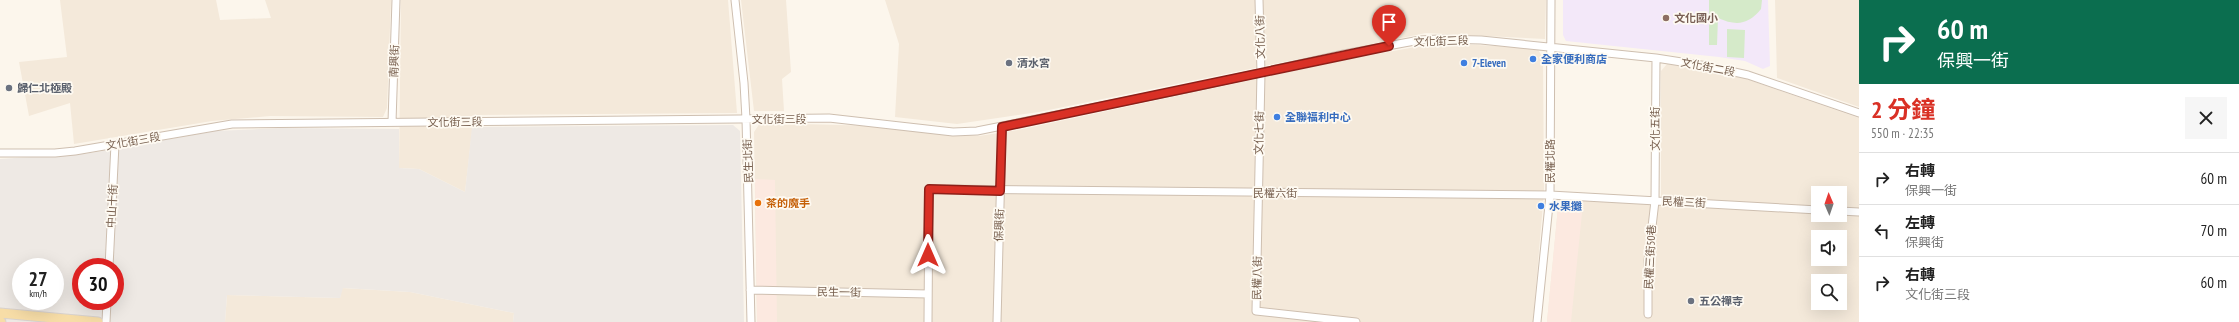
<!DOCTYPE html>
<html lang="zh-TW">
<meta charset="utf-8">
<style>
:root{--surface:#fff;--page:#f6f6f6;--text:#222;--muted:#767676;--line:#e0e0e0;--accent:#d93025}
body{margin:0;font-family:"PT Sans Narrow","Noto Sans TC",sans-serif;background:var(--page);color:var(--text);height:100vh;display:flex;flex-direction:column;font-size:15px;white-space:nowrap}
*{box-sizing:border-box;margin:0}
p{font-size:13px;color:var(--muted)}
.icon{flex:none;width:22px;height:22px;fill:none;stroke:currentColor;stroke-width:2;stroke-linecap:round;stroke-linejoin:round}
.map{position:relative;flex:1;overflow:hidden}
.drawer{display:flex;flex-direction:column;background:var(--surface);width:380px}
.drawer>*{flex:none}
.guide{background:#0b6e4f;color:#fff;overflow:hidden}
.needle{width:26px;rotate:358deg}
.tools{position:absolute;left:1811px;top:186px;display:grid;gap:8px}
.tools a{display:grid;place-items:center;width:36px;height:36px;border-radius:0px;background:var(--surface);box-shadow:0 4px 16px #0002;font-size:20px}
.speed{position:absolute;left:12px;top:258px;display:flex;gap:8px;font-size:20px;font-weight:700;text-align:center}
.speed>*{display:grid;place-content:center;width:52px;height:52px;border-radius:50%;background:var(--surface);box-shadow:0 4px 16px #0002;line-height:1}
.speed small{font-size:10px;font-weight:400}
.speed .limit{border:6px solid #d22;background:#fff;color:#111}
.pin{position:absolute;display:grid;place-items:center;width:34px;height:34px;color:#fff;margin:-41px -17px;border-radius:50% 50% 50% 0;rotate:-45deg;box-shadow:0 0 4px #0007}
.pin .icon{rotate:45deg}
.me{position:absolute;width:44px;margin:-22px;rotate:0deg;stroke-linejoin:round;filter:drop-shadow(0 0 3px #0008)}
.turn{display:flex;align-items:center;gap:14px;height:84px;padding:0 12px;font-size:18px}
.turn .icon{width:52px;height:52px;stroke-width:2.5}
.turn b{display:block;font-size:28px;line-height:34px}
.round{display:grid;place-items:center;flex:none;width:42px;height:42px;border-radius:0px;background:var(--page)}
.summary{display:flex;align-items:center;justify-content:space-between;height:68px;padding:0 12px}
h1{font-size:24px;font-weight:700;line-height:30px;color:var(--accent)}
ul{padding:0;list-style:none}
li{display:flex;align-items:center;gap:12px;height:52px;padding:0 12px;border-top:1px solid var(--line)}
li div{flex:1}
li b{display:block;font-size:15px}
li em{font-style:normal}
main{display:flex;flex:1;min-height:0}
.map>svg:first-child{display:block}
.residential{fill:#f4e9da;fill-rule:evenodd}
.commercial{fill:#fce9e0}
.industrial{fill:#eee9e4;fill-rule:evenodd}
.education{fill:#f3e8f9}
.green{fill:#d5eac9}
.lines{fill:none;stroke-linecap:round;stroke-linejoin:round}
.minor-casing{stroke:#cebfb0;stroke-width:9}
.major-casing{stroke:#d9d2cd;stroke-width:11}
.minor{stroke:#fff;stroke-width:7}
.major{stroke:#f7dda7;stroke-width:9}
.route-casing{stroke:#8d1f18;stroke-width:10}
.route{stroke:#d93025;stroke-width:7}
.education-dot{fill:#8d6e63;stroke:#fefaf2;stroke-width:1.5}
.shop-dot{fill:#3f7fe0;stroke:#fefaf2;stroke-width:1.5}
.worship-dot{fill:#6b7280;stroke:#fefaf2;stroke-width:1.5}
.food-dot{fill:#e8710a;stroke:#fefaf2;stroke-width:1.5}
.labels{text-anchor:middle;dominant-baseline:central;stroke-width:3.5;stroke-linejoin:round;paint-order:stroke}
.education-label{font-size:11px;font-weight:bold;fill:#785e54;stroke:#fefaf2;text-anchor:start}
.street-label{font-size:11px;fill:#775f4e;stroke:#fefaf2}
.shop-label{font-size:11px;font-weight:bold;fill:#366cbe;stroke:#fefaf2;text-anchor:start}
.worship-label{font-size:11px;font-weight:bold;fill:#5b616d;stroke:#fefaf2;text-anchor:start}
.food-label{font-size:11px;font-weight:bold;fill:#c56008;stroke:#fefaf2;text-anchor:start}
</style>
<main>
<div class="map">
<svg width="1859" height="322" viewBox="0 0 1859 322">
<rect width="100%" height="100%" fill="#fcf6ec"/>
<path class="residential" d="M60,0H216L220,20L271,18L265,0H391L387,108L383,117L270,116L212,121L74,144L70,103L29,116L19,62L67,57Z
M401,0H728L737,113L474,115L465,192L419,169L399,168Z
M741,0H786L791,72L782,79L784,111H754Z
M885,0H1546L1545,39L1426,33L1039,112L957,124L895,117L899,44Z
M1775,0H1859V107L1777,78Z
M1437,43L1537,48L1543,58L1544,192L1533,322H757L754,132L760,123L877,126L979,136L1018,130L1350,59Z
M1667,64L1732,74L1859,118V322H1547L1558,207L1565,199L1661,204V71ZM1818,193H1840V215H1818ZM1818,237H1840V259H1818ZM1818,281H1840V303H1818Z
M342,288L410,292L514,313L513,322H225L227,295L340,298Z"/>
<path class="commercial" d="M755,179L775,180L777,322H757Z
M1558,207L1582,213L1571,322H1547Z"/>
<path class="industrial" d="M733,125L740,131L744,322H513L514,313L410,292L343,288L340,298L227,295L225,322H0V159L91,153L215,131L281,128L399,129V168L419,169L465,192L472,127ZM21,267H55V301H21ZM81,267H115V301H81Z"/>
<path class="education" d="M1563,0H1768L1770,66L1763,69L1745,61L1719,57L1566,41L1563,35Z"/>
<path class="green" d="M1709,0H1762L1761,9C1748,25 1736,26 1718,18L1717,45H1709Z
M1727,29L1745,30L1744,58L1727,57Z"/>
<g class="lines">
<g class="minor-casing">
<path id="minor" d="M735,0L744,83L746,119L751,322
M1259,0L1261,73L1256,311L1356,322
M392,122L396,0
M0,153H55L75,151L232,124L829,118L953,132L977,131L1191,88L1344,54L1420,40L1439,39L1481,40L1656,58L1707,66L1748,75L1859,113
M1840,211L1859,212
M109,267L115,144
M750,290L928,294
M1648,314V261L1655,201L1656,58
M106,322L107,301
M928,322L929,189L1550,195L1818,210
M997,322L1002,127
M1537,322L1550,195L1551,0"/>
</g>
<g class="major-casing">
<path id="major" d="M0,313L98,322
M0,322H1"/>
</g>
<use href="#minor" class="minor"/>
<use href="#major" class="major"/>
</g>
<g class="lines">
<g class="route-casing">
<path id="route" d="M928,255L929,189L1000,191L1002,127L1389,46"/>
</g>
<use href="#route" class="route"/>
</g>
<circle class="education-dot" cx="1666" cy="18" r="4"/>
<g class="shop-dot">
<circle cx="1533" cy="59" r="4"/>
<circle cx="1464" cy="63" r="4"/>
<circle cx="1277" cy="117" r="4"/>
<circle cx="1541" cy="206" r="4"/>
</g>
<g class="worship-dot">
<circle cx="1009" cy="63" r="4"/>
<circle cx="9" cy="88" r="4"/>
<circle cx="1691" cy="301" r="4"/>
</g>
<circle class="food-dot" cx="758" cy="203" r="4"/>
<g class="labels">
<g class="education-label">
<text x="1674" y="18">文化國小</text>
</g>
<g class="street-label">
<text transform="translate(1260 37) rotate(-91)">文化八街</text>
<text transform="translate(1441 41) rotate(-2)">文化街三段</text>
<text transform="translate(394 61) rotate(-88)">南興街</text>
<text transform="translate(1708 67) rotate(11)">文化街二段</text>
<text x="779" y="119">文化街三段</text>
<text transform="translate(455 122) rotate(-1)">文化街三段</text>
<text transform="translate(1655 129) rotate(-90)">文化五街</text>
<text transform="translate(1259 133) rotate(-89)">文化七街</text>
<text transform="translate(133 141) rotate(-10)">文化街三段</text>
<text transform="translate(748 161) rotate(-92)">民生北街</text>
<text transform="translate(1550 161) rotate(-90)">民權北路</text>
<text x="1275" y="193">民權六街</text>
<text transform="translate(1684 202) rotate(3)">民權三街</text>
<text transform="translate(112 206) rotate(-87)">中山十街</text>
<text transform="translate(999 225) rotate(-88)">保興街</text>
<text transform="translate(1650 257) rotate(-87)">民權三街50巷</text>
<text transform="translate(1257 278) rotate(-89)">民權八街</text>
<text transform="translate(839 292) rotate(1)">民生一街</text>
</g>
<g class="shop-label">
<text x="1541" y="59">全家便利商店</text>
<text x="1472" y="63">7-Eleven</text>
<text x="1285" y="117">全聯福利中心</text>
<text x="1549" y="206">水果攤</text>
</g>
<g class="worship-label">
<text x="1017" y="63">清水宮</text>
<text x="17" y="88">歸仁北極殿</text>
<text x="1699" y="301">五公禪寺</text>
</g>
<g class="food-label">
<text x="766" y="203">茶的魔手</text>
</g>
</g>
</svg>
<div class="tools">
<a><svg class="needle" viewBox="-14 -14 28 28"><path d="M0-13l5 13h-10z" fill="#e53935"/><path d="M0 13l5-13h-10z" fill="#767676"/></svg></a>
<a><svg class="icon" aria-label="sound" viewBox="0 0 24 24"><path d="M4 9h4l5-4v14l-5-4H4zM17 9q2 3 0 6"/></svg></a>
<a><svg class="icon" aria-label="search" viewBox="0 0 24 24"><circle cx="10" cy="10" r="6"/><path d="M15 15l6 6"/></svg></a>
</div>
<div class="speed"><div>27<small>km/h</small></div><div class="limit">30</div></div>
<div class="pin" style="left:1389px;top:46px;background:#d93025"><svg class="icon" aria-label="arrive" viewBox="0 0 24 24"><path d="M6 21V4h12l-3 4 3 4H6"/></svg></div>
<svg class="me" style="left:928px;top:255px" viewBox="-20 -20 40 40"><path d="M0-17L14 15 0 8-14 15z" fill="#d93025" stroke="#fff" stroke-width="4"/></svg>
</div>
<section class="drawer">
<div class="guide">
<div class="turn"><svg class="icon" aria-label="right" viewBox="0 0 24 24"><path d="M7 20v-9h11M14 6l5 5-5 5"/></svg><div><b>60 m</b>保興一街</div></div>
</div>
<div class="summary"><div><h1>2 分鐘</h1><p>550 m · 22:35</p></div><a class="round"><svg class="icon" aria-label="close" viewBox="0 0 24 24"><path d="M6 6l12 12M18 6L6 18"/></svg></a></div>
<ul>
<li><svg class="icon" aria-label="right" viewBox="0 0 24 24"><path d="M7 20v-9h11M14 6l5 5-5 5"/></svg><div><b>右轉</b><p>保興一街</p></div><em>60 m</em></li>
<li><svg class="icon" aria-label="left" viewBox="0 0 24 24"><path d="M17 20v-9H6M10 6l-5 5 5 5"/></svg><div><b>左轉</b><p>保興街</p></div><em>70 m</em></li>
<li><svg class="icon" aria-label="right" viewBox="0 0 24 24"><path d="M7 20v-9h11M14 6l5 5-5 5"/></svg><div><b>右轉</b><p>文化街三段</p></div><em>60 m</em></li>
</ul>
</section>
</main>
